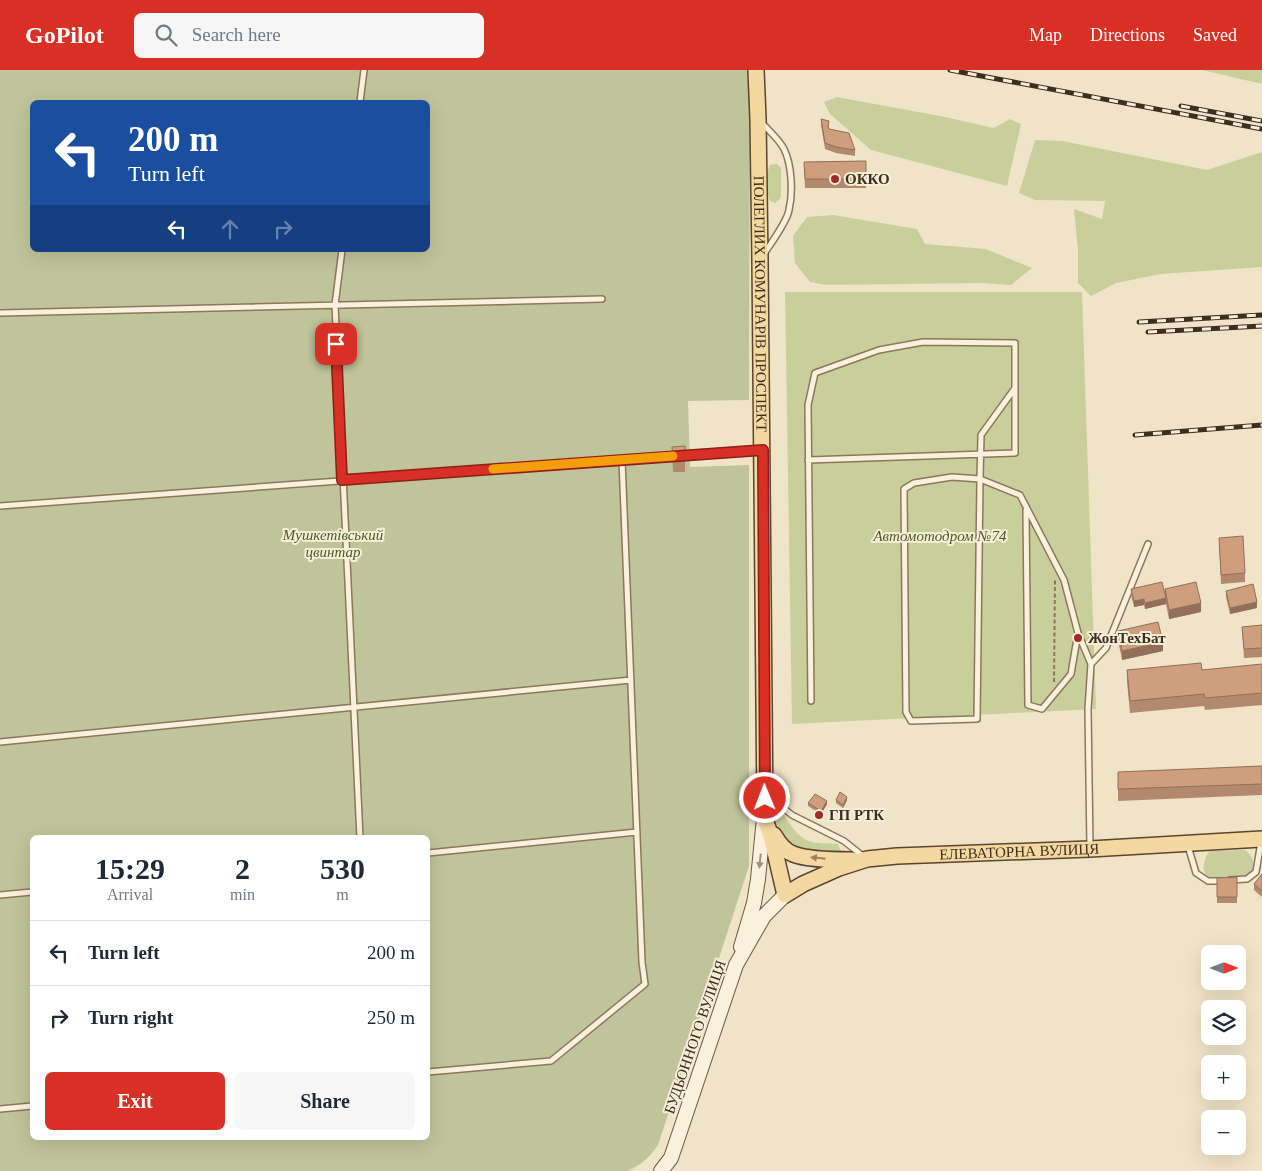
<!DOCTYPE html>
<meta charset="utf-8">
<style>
:root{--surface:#fff;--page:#f6f6f7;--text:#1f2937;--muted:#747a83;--line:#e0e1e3;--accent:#d93025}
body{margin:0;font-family:"Times New Roman",serif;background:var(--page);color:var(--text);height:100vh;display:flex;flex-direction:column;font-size:19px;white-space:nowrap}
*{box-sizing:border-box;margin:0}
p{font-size:16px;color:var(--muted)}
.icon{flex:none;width:28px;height:28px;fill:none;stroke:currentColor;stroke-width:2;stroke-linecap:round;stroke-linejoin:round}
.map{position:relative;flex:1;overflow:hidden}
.drawer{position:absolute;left:30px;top:765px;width:400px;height:305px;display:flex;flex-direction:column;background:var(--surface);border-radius:8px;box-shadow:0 5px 20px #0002}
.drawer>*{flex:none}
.banner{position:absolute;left:30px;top:30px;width:400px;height:152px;border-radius:8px;box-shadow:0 5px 20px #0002;background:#1a4fa0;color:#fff;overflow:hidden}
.needle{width:32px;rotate:90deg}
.controls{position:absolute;left:1201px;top:875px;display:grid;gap:10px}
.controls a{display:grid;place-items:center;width:45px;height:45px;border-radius:8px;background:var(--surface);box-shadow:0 5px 20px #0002;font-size:25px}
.pin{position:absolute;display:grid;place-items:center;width:42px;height:42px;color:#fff;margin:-21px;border-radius:10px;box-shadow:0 2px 8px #0006}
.me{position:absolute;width:55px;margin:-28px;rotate:359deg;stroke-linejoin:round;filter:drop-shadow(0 0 4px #0008)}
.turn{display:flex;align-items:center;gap:18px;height:105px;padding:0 15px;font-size:22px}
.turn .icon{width:65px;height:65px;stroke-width:2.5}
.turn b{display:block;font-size:35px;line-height:42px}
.lanes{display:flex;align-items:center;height:48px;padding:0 15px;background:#0003;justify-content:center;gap:25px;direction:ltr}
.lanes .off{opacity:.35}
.eta{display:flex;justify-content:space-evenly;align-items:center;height:85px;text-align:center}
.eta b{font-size:30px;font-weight:600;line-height:35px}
.action{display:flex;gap:10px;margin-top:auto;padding:10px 15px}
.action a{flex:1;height:58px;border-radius:8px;background:var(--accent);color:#fff;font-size:20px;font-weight:600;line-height:58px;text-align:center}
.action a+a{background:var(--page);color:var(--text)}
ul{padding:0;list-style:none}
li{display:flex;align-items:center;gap:15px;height:65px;padding:0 15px;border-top:1px solid var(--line)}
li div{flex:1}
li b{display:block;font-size:19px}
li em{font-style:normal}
header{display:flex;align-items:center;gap:30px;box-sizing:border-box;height:70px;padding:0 25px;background:var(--accent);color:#fff}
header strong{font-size:24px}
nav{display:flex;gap:28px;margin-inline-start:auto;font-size:18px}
.search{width:350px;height:45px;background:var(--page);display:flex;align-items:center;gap:12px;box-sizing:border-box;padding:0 18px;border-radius:8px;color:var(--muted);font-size:19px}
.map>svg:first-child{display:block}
.green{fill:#c9cf9b}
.cemetery{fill:#bfc49a;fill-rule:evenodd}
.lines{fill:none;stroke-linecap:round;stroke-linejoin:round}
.lane-casing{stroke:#8d765c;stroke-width:8}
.secondary-casing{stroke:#6f573f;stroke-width:16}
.primary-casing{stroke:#5b4430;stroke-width:18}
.path{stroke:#8d765c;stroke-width:2;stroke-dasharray:4 2.5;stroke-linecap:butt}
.lane{stroke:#faf1dc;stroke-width:5}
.secondary{stroke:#faf1dc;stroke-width:14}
.primary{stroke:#f3d9a0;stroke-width:15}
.rail-casing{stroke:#3d2e20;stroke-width:5}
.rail{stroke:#f7eed8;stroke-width:3;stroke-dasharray:9;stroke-linecap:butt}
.wall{fill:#b2896c}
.shaded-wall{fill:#916f58}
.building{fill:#cf9f7d;stroke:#916f58}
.oneway{fill:#988460}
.oneway2{fill:#9c907e}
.route-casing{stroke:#8d1f18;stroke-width:12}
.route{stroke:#d93025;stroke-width:9}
.slow{stroke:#f59e0b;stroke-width:9}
.poi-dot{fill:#9e2a2b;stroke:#f7eed8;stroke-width:2}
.labels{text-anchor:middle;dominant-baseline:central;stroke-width:4;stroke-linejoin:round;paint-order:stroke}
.poi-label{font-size:15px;font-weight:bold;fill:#3d2e20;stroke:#f7eed8;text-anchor:start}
.street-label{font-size:15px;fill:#3d2e20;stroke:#f7eed8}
.park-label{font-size:15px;font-style:italic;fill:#4d5a26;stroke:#f7eed8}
</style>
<header>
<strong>GoPilot</strong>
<div class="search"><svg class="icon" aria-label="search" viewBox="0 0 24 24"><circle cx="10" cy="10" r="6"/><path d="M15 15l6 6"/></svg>Search here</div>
<nav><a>Map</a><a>Directions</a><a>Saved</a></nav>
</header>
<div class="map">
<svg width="1262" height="1101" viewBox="0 0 1262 1101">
<rect width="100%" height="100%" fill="#f0e4c8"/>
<path class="green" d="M1202,0H1262V14Z
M837,27L945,47L994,58L1010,49L1021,54L1007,116L871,80L830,44L824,32Z
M1035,70L1062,71L1207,100L1262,82V197L1161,204L1116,213L1091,226L1078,213V180L1074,139L1102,149L1105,131L1035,130L1019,123Z
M774,94H777L781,98V126L780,129L775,133L770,131C766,124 766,101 770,95Z
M833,145L917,159L925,174L986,179L1032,198L1011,215L983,213L827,215L810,212L795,193L793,166L807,147Z
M785,222H1082L1096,639L792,654Z
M772,724C781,738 793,766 809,771C817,774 829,773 838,774L841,781L813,782L797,780L783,771L772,740Z
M1245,780C1256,788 1256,799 1247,807L1209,808C1200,801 1204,790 1209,781Z"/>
<path class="cemetery" d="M0,0H750L749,330L688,331L690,397L749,395V796L658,1075C649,1088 642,1094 628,1101H0ZM32,32H428V180H32ZM32,768H428V1068H32Z"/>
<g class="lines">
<g class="lane-casing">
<path id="lane" d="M360,32L364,0
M761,52C768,60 779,69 784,79C792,95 793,123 789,140C787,152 771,173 764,184
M342,180L335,235L360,768
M0,243L602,229
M808,390L1015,383V318
M952,407L980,409L977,649L911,651L906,642L904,419L914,413Z
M0,436L760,380
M1026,440L1028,635L1042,639L1071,604L1078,563
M1091,594L1106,578L1148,474
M811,631L808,335L815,303L879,280L923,272L1015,273V318L981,365L980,409L1020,425L1064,510L1078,563L1091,594L1088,639L1090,778
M0,672L631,610
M769,719L782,737L792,745L844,771L864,787
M1188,776L1196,803L1208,811H1222
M428,783L637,762
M1230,810L1247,809L1256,802L1261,772
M0,825L32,822
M428,1002L551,991L645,914L642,892L622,390
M0,1039L32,1036"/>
</g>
<g class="secondary-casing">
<path id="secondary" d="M741,877L754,833L758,809L764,748
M661,1101L671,1088L736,895L764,846L785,825"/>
</g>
<g class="primary-casing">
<g id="primary">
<path id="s1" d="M756,0L758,49L760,189L765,743L767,755L772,769L785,825L803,814L839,798L867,789L897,786L1090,779L1262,769"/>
<path d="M774,765C778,772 785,781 793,784C808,790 836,790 852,790"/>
</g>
</g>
<path class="path" d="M1054,612L1055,510"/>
<use href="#lane" class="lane"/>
<use href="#secondary" class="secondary"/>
<use href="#primary" class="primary"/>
<g class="rail-casing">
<path id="rail" d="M950,0L1262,59
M1181,36L1262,51
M1139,252L1262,245
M1148,262L1262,256
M1135,365L1262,355"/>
</g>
<use href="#rail" class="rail"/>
</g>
<path class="wall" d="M821,49L829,56V59L855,80V86L836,83L825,79L821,55Z
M866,91V118H805L804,92Z
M672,377L685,390V402H673Z
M1219,468L1245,503V512L1221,514Z
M1131,519L1165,522L1201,542L1169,549L1166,534L1145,539L1144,535L1134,537L1131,525Z
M1226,521L1257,538L1230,544L1226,527Z
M1262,555V587L1244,588L1242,557Z
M1118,561L1163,581L1122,590L1118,570Z
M1262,594V635L1205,640L1204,636L1130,643L1127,612V600H1202Z
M1262,696V725L1118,731V702Z
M836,730H847L843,738L836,733Z
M808,733L827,734L821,744L808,736Z
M1262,804V827L1254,820V814Z
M1237,807V833H1217V808Z"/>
<path class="shaded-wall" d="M1166,528V534L1145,539V533Z
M1144,529V535L1134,537V531Z
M1257,532V538L1230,544V538Z
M1201,533V542L1169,549V540Z
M1163,572V581L1122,590V581Z
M847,727V730L843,738V735Z
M827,731V734L821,744V741Z"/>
<path class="building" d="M821,49L829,51L828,57L829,59L849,63L855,80L836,77L825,73Z
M866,91V109H805L804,92Z
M685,376V390H673L672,377Z
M1243,466L1245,503L1221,505L1219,468Z
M1162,512L1166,528L1145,533L1144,529L1134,531L1131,519Z
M1196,512L1201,533L1169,540L1165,519Z
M1253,514L1257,532L1230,538L1226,521Z
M1158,552L1163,572L1122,581L1118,561Z
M1262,555V578L1244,579L1242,557Z
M1201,593L1202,600L1262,594V623L1205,628L1204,624L1130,631L1127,600Z
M1262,696V714L1118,719V702Z
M840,722L847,727L843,735L836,730Z
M815,724L827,731L821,741L808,733Z
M1262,804V821L1254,814Z
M1237,807V827H1217V808Z"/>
<defs><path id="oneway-solid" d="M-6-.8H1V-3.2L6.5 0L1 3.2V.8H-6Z" transform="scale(1.25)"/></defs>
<use class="oneway" href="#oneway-solid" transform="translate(818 788) rotate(-174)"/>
<use class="oneway2" href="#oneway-solid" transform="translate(760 791) rotate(96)"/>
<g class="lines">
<g class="route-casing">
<path id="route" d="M336,274L342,410L763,380L765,728"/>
</g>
<use href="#route" class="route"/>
<path class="slow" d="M493,399L673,386"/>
</g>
<g class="poi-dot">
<circle cx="835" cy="109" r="5"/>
<circle cx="1078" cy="568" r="5"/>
<circle cx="819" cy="745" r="5"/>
</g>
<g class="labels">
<g class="poi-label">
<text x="845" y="109">ОККО</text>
<text x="1088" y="568">ЖонТехБат</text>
<text x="829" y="745">ГП РТК</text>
</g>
<g class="street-label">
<text stroke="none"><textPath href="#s1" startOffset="234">ПОЛЕГЛИХ КОМУНАРІВ ПРОСПЕКТ</textPath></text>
<text stroke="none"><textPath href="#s1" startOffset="1070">ЕЛЕВАТОРНА ВУЛИЦЯ</textPath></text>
<text transform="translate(695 967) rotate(-71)">БУДЬОННОГО ВУЛИЦЯ</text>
</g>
<g class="park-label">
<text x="333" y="465">Мушкетівський<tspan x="333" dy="17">цвинтар</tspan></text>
<text x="940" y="466">Автомотодром №74</text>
</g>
</g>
</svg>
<div class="controls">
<a><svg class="needle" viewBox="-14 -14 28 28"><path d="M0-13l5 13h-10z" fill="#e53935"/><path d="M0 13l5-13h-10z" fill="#747a83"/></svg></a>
<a><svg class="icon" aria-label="layers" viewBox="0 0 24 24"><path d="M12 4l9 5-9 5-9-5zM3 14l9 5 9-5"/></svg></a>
<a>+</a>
<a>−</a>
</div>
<div class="pin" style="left:336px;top:274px;background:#d93025"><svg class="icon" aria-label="arrive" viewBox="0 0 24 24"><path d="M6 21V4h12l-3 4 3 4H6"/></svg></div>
<svg class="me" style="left:765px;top:728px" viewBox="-20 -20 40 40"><circle r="17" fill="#d93025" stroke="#fff" stroke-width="3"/><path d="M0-11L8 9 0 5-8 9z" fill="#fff"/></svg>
<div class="banner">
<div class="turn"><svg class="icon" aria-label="left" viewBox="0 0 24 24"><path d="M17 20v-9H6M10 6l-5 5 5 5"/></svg><div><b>200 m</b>Turn left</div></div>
<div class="lanes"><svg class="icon" aria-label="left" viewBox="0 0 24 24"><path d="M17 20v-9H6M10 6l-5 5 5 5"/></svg><svg class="icon off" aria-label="ahead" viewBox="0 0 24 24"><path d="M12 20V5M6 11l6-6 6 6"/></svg><svg class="icon off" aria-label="right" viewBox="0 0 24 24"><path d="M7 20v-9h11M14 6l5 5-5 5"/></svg></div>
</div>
<section class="drawer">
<div class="eta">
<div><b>15:29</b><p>Arrival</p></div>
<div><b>2</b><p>min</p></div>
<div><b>530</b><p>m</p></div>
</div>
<ul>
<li><svg class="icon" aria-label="left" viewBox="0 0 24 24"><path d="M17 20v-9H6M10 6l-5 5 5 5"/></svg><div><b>Turn left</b></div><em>200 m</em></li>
<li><svg class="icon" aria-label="right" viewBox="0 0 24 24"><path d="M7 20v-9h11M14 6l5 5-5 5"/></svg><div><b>Turn right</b></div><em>250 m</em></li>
</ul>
<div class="action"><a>Exit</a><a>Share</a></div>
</section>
</div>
